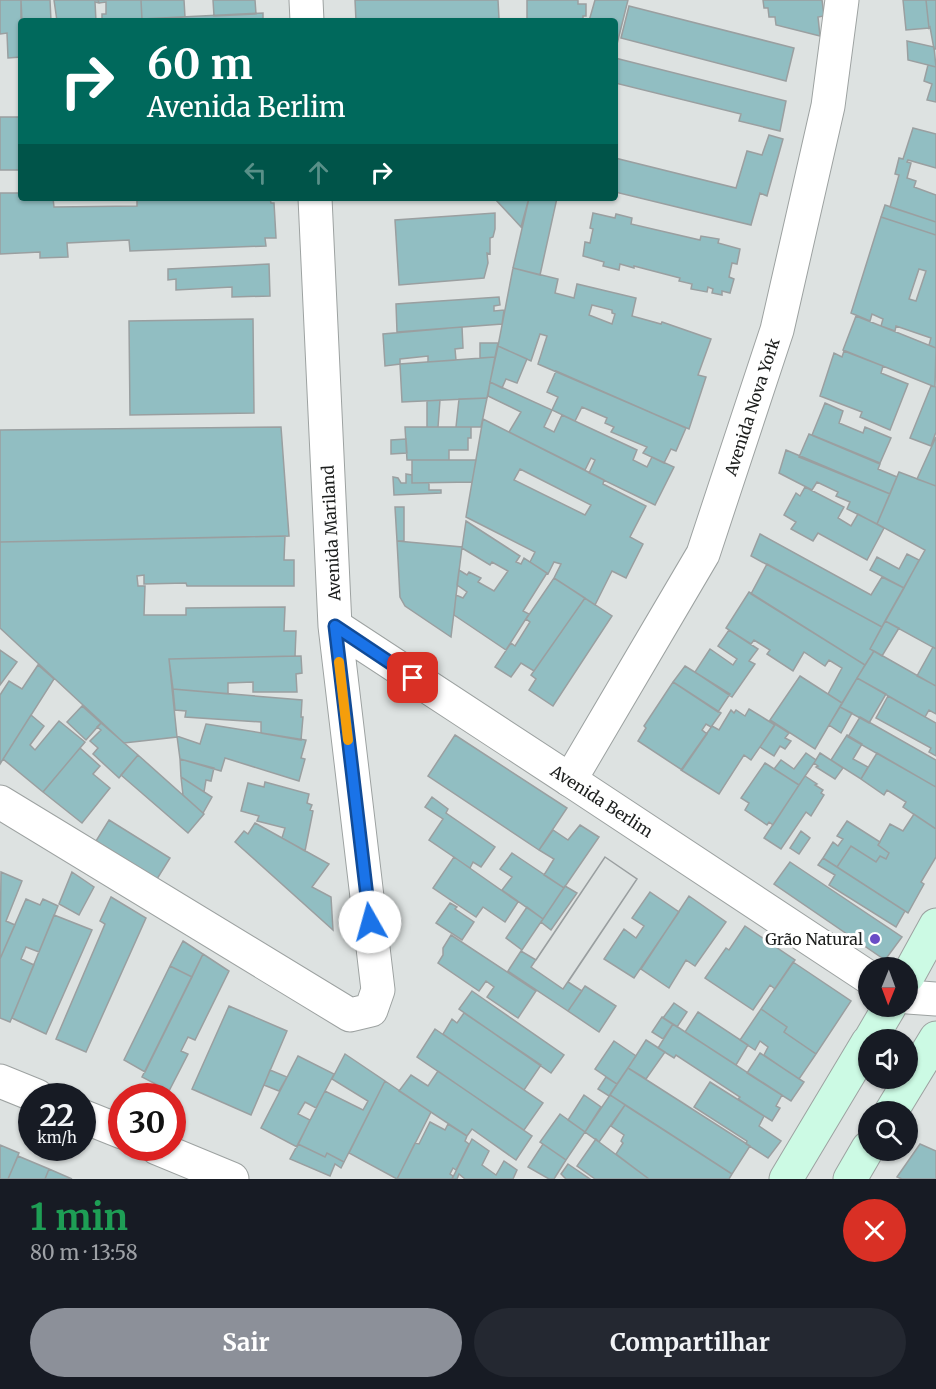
<!DOCTYPE html>
<html lang="pt">
<meta charset="utf-8">
<style>
:root{--surface:#171b24;--page:#242831;--text:#f1f3f6;--muted:#9ea1a6;--accent:#8c9099}
body{margin:0;font-family:Merriweather,serif;background:var(--page);color:var(--text);height:100vh;display:flex;flex-direction:column;font-size:22px;white-space:nowrap}
*{box-sizing:border-box;margin:0}
p{font-size:20px;color:var(--muted)}
.icon{flex:none;width:33px;height:33px;fill:none;stroke:currentColor;stroke-width:2;stroke-linecap:round;stroke-linejoin:round}
.map{position:relative;height:1179px;overflow:hidden}
.side{display:flex;flex-direction:column;background:var(--surface);flex:1}
.side>*{flex:none}
.guide{position:absolute;left:18px;top:18px;width:600px;height:183px;border-radius:6px;box-shadow:0 2px 4px #0004;background:#00695c;color:#fff;overflow:hidden}
.needle{width:39px;rotate:181deg}
.buttons{position:absolute;left:858px;top:957px;display:grid;gap:12px}
.buttons a{display:grid;place-items:center;width:60px;height:60px;border-radius:50%;background:var(--surface);box-shadow:0 2px 4px #0004;font-size:30px}
.speed{position:absolute;left:18px;top:1083px;display:flex;gap:12px;font-size:30px;font-weight:700;text-align:center}
.speed>*{display:grid;place-content:center;width:78px;height:78px;border-radius:50%;background:var(--surface);box-shadow:0 2px 4px #0004;line-height:1}
.speed small{font-size:15px;font-weight:400}
.speed .limit{border:9px solid #d22;background:#fff;color:#111}
.pin{position:absolute;display:grid;place-items:center;width:51px;height:51px;color:#fff;margin:-26px;border-radius:12px;box-shadow:0 3px 9px #0006}
.me{position:absolute;width:66px;margin:-33px;rotate:353deg;stroke-linejoin:round;filter:drop-shadow(0 0 4px #0008)}
.turn{display:flex;align-items:center;gap:21px;height:126px;padding:0 30px;font-size:27px}
.turn .icon{width:78px;height:78px;stroke-width:2.5}
.turn b{display:block;font-size:42px;line-height:51px}
.lanes{display:flex;align-items:center;height:57px;padding:0 30px;background:#0003;justify-content:center;gap:30px;direction:ltr}
.lanes .off{opacity:.35}
.round{display:grid;place-items:center;flex:none;width:63px;height:63px;border-radius:32px;background:var(--page)}
.summary{display:flex;align-items:center;justify-content:space-between;height:102px;padding:0 30px}
h1{font-size:36px;font-weight:700;line-height:45px;color:#1e9e55}
.cta{display:flex;gap:12px;margin-top:auto;padding:12px 30px}
.cta a{flex:1;height:69px;border-radius:36px;background:var(--accent);color:#fff;font-size:24px;font-weight:700;line-height:69px;text-align:center}
.cta a+a{background:var(--page);color:var(--text)}
.map>svg:first-child{display:block}
.building{fill:#91bec2;stroke:#9a9fa0;stroke-width:1.5;fill-rule:evenodd}
.lines{fill:none;stroke-linecap:round;stroke-linejoin:round}
.minor-casing{stroke:#9da2a1;stroke-width:35}
.tertiary-casing{stroke:#9da2a1;stroke-width:35}
.secondary-casing{stroke:#9da2a1;stroke-width:35}
.minor{stroke:#fff;stroke-width:33}
.tertiary{stroke:#fff;stroke-width:33}
.secondary{stroke:#ccfae4;stroke-width:33}
.route-casing{stroke:#114b97;stroke-width:15}
.route{stroke:#1a73e8;stroke-width:10}
.slow{stroke:#f59e0b;stroke-width:10}
.poi-dot{fill:#694dc6;stroke:#fff;stroke-width:2}
.labels{text-anchor:middle;dominant-baseline:central;stroke-width:6;stroke-linejoin:round;paint-order:stroke}
.street-label{font-size:16px;fill:#1c1e1d;stroke:#fff}
.poi-label{font-size:16px;fill:#1c1e1d;stroke:#fff;text-anchor:end}
</style>
<div class="map">
<svg width="936" height="1179" viewBox="0 0 936 1179">
<rect width="100%" height="100%" fill="#dde2e1"/>
<path class="building" d="M0,0H21V57L8,58L7,33L0,34Z
M21,0H50L51,21H22Z
M54,0H98L99,3L95,2L96,21H57Z
M98,0H141L142,21H102V14H106V2L99,3Z
M141,0H184L185,17L142,19Z
M213,0H255L256,14L214,16Z
M355,0H498L499,19L356,21Z
M527,0H578V4H586V16H583V21H527Z
M595,0H628L615,52V21H589Z
M763,0H822L824,16L818,17L820,36L776,25L775,17H769L768,8H764Z
M903,0H926L929,28L906,30Z
M926,0H936V49H934L930,27L929,28Z
M629,6L794,48L786,81L621,38Z
M263,13V21H142V19Z
M907,41L934,47L936,67L908,60Z
M615,58L786,101L780,131L739,121L741,114L615,83Z
M928,65L936,67V102L927,100L932,84L924,81Z
M0,117H21V132H19V137H21V170H0Z
M913,128L936,134V168L908,160L907,162L911,163L907,178L916,181L914,187L936,195V222L890,207L899,175L895,174L899,158L903,159Z
M769,135L783,139L767,196L760,193L751,225L615,192V158L736,188L747,151L762,155Z
M0,193H21V198H53L54,207L137,206V198H270L271,203H274L276,238H265L266,246L130,251L129,240L67,243L68,257L40,258V252L0,254Z
M529,198L521,227L496,200L520,198Z
M529,198H557L540,275L513,268Z
M885,205L936,222V235L881,217Z
M495,213V229L493,237L490,238V254L487,253L488,263L484,278L399,285L395,220Z
M593,213L615,218L616,214L632,218L631,224L700,240L701,236L719,239L718,243L740,249L737,264L732,263L729,277L734,279L730,293L722,291V295L712,293L713,289L708,287L707,292L691,289L692,284L679,281L680,278L634,266V268L620,264L619,270L603,266L604,262L583,256L585,242L590,243L593,229L590,228Z
M881,217L936,235V348L929,345L931,338L896,326L895,331L881,326L883,319L872,314L870,321L851,313ZM919,269L926,271L916,301L909,299Z
M269,264L270,296L232,297V287L176,290V279L168,280V269Z
M513,268L558,279L555,293L574,298L577,284L636,298L632,316L661,324L662,322L711,339L698,375L706,377L689,429L538,364L547,336L540,334L531,361L498,346ZM592,305L612,310V313L615,314L612,324L589,315Z
M499,297L500,305L494,306V311L504,310L502,324L397,332L396,304Z
M856,316L936,348L935,387L843,350Z
M253,319L254,413L130,415L129,321Z
M462,327L463,348L455,349L456,360L428,362V356L400,359V364L385,366L383,334Z
M480,343H498L495,357L480,358Z
M498,346L527,359L517,383L506,379L502,388L490,382Z
M844,351L883,366L881,373L908,384L890,430L860,417L862,412L820,396L834,353L842,357Z
M495,357L487,398L402,402L400,364Z
M556,371L686,428L676,451L671,449L664,463L643,453L647,447L611,432L614,427L605,423L607,418L582,407L575,421L552,410L558,397L547,392Z
M490,382L552,410L544,427L554,432L562,415L637,450L633,460L647,467L652,457L674,467L655,505L589,473L595,460L591,458L585,470L509,432L521,412L488,396Z
M931,386L936,387V432L931,446L910,438Z
M487,398L481,427H456L459,399Z
M440,400L438,427H427V401Z
M825,403L843,411L839,423L863,433L865,427L891,438L880,463L812,435Z
M483,419L604,480L603,484L646,506L630,537L643,544L626,578L612,571L595,605L554,578L561,564L554,562L548,574L530,562L535,552L466,517ZM520,469L591,505L585,515L514,480Z
M281,427L289,536L0,542V430Z
M405,427H471V438H468V450H449V460H407Z
M809,434L880,464L878,469L897,477L890,494L799,457Z
M936,437V486L917,479Z
M406,439L407,453L391,454V440Z
M786,450L890,494L877,524L847,509L850,502L836,496L838,492L817,482L812,490L779,473Z
M412,460H476L472,482L412,483Z
M899,472L936,486V649L885,621L925,550L877,524Z
M406,474L412,475V483H429V490H441V493L394,495L393,477L398,478L401,483H406Z
M805,487L844,507L838,518L851,526L858,514L884,528L867,560L818,533L813,541L791,529L796,522L784,515L796,493L800,496Z
M395,507H404V541H397Z
M466,521L520,556L516,562L521,564L524,558L547,573L523,611L529,614L506,650L454,615L456,595L463,598L467,592L457,585L459,570L467,575L469,572L481,578L478,582L494,591L508,571L492,562L490,565L462,548Z
M760,534L871,595L882,577L904,588L882,627L751,556Z
M285,536L284,560H294V586H187L186,583L144,584V575L137,576L138,586H145L144,615H186V608L285,607L284,631H296L295,656L169,659L177,737L124,743L0,628V542Z
M397,541L462,547L451,637L405,606L400,597Z
M907,554L919,560L904,588L870,570L877,557L899,569Z
M767,564L882,627L870,649L874,651L865,665L751,594Z
M554,578L585,598L534,671L521,663L511,677L495,667L511,643L515,646L530,622L526,619Z
M749,592L865,665L842,703L828,694L842,668L829,660L825,666L804,652L793,671L767,654L770,650L754,640L751,644L726,628Z
M585,598L612,616L553,706L529,690L536,679L531,675Z
M885,621L899,628L882,656L870,649Z
M729,630L758,649L749,661L755,664L732,697L695,672L710,649L733,665L737,659L718,646Z
M933,647L936,649V686L917,676Z
M0,650L17,662L0,685Z
M874,651L936,686V714L929,710L925,717L857,678Z
M301,656L302,673L296,674L297,692H253V682L228,683V694L173,689L169,659Z
M38,665L54,679L0,764V695L9,681L22,689Z
M685,666L730,694L718,712L673,682Z
M800,676L842,703L815,749L770,720Z
M857,678L886,694L869,723L840,707Z
M673,682L721,713L711,727L706,724L702,730L707,734L682,770L638,741L646,728L644,726Z
M173,689L302,700L301,717H303L301,740L261,733V722L185,717L186,711L175,710Z
M888,696L936,723V756L929,752L931,748L876,718Z
M82,706L101,723L86,740L67,722Z
M840,707L852,713L841,733L829,725Z
M749,709L775,725L751,760L744,755L719,794L681,770L712,726L719,730L731,710L734,713L736,710L745,716Z
M31,715L44,726L30,745L35,750L59,721L85,742L43,792L3,759Z
M860,717L936,760V787L848,737Z
M101,723L138,755L119,778L93,754L98,748L90,741L101,730L97,727Z
M206,724L306,740L301,758L305,759L299,781L225,758L221,771L180,759L177,736L200,744Z
M775,724L789,733L785,738L791,741L785,749L780,746L774,756L760,747Z
M455,735L567,808L539,850L428,776Z
M847,735L862,744L853,759L868,767L861,779L831,760Z
M80,748L100,766L93,774L110,788L82,823L43,792Z
M806,753L816,760L799,785L774,769L781,760L794,769Z
M820,753L843,768L835,779L816,767L818,766L814,763Z
M877,753L936,787V829L903,807L906,802L887,790L884,795L861,779Z
M138,755L204,814L188,833L121,775Z
M180,759L214,768L211,781L206,780L204,792L181,777Z
M765,763L799,785L773,825L769,822L767,825L745,810L749,803L741,798Z
M805,776L817,784L815,785L823,790L821,793L824,795L811,816L806,812L781,849L764,838Z
M181,777L212,797L203,813L183,795Z
M265,782L309,794L307,803L312,805L310,810L313,811L305,851L282,838L285,828L257,821L259,816L241,811L248,783L264,787Z
M432,797L448,809L446,813L495,847L481,867L473,862L470,868L429,840L443,819L425,807Z
M914,814L936,829V857L921,882L924,884L908,913L837,867L851,846L876,862L880,856L886,859L889,853L878,845L890,824L903,831Z
M109,820L170,858L157,879L96,841Z
M847,821L880,842L878,845L889,853L886,859L880,856L876,862L851,846L837,867L823,858L833,842L838,846L843,839L837,836Z
M255,823L329,864L312,887L331,897L333,930L235,842L244,831L248,834Z
M580,825L599,837L564,888L544,875L554,859L539,850L553,830L568,840Z
M801,831L810,838L799,854L790,848Z
M512,853L564,888L543,919L502,890L512,877L500,869Z
M454,857L518,902L505,922L483,907L476,917L433,888Z
M605,857L637,879L568,982L582,991L568,1011L508,971L521,951L536,960Z
M605,857L637,879L563,989L531,967Z
M823,858L905,911L896,927L829,885L835,875L818,865Z
M790,862L902,937L885,960L774,884Z
M1,872L22,881L6,921L15,925L0,959Z
M72,872L94,887L79,915L59,904Z
M565,886L577,893L551,930L541,922Z
M650,892L679,912L634,978L604,959L624,929L636,938L644,926L632,918Z
M689,896L726,922L695,966L686,960L669,988L641,969Z
M111,897L146,918L86,1052L56,1039L105,924L100,921Z
M26,899L40,905L43,899L58,906L39,952L26,947L21,959L34,965L10,1022L0,1018V959Z
M450,903L457,907L455,909L474,922L462,940L436,923Z
M527,907L543,919L522,950L506,938Z
M54,915L92,930L46,1034L12,1018Z
M745,926L795,960L775,989L770,985L753,1010L705,978L726,948L729,950Z
M451,935L536,991L518,1018L487,997L494,987L486,981L479,991L438,963L443,955V948Z
M183,941L203,954L192,977L170,966Z
M203,954L229,971L195,1040L188,1037L181,1051L188,1054L169,1091L142,1077Z
M793,962L851,1001L816,1054L784,1032L787,1027L761,1009Z
M170,966L192,977L145,1072L124,1060Z
M585,986L616,1006L599,1032L568,1011Z
M472,991L564,1055L551,1073L459,1009Z
M674,1003L687,1012L677,1027L663,1018Z
M229,1006L287,1031L251,1115L192,1089Z
M761,1009L787,1027L784,1032L816,1054L799,1079L764,1055L768,1047L760,1041L755,1050L740,1040Z
M698,1012L748,1045L736,1065L685,1032Z
M464,1013L541,1065L524,1090L443,1034L452,1019L457,1023Z
M662,1017L673,1024L663,1039L652,1032Z
M673,1024L782,1095L776,1106L780,1108L772,1121L738,1099L740,1097L676,1055L674,1058L658,1048Z
M435,1029L543,1103L524,1130L417,1057Z
M646,1040L665,1052L646,1079L628,1068Z
M614,1041L636,1056L617,1084L595,1069Z
M760,1053L804,1082L791,1101L747,1073Z
M345,1054L385,1081L344,1162L327,1153L325,1157L298,1144L325,1091L363,1110L368,1101L332,1079Z
M298,1056L334,1074L316,1108L305,1102L298,1114L310,1120L297,1147L261,1128Z
M628,1068L750,1146L732,1174L610,1095Z
M270,1070L287,1077L279,1091L264,1085Z
M438,1071L532,1136L516,1160L472,1129L467,1136L399,1091L411,1075L428,1086Z
M606,1077L617,1084L609,1096L598,1089Z
M385,1081L431,1112L397,1179L349,1153Z
M710,1082L764,1116L759,1126L781,1141L768,1158L746,1144L747,1141L694,1107Z
M584,1095L601,1107L585,1132L568,1120Z
M610,1095L625,1105L599,1142L585,1132Z
M625,1105L732,1174L729,1179H649L616,1154L623,1143L621,1141L624,1135L611,1126Z
M560,1114L585,1132L566,1160L540,1142Z
M430,1122L445,1130L448,1124L467,1136L465,1141L469,1144L456,1170L453,1168L450,1174L453,1176L452,1179H397L415,1143L419,1144Z
M472,1139L489,1151L482,1165L496,1175L504,1161L517,1170L513,1179H465L459,1174L457,1179H452Z
M596,1139L599,1142L649,1179H595L577,1166Z
M298,1144L325,1157L327,1153L344,1162L341,1168L335,1164L330,1176L290,1159Z
M543,1144L566,1160L554,1179H549L528,1167Z
M920,1144L936,1151V1179H902L897,1177Z
M0,1145L19,1153L8,1179H0Z
M18,1156L49,1169L45,1179H8Z
M568,1164L590,1179H566L561,1174Z
M49,1169L72,1179H45Z"/>
<g class="lines">
<g class="minor-casing">
<path id="minor" d="M306,0L307,21
M335,626L570,780
M0,802L350,1015L371,1010L378,990L335,626L315,198
M0,1081L37,1096
M82,1116L122,1132
M157,1148L232,1179"/>
</g>
<g class="tertiary-casing">
<path id="tertiary" d="M842,0L828,106L777,330L703,554L570,780L868,977
M908,997L936,999"/>
</g>
<g class="secondary-casing">
<path id="secondary" d="M908,976L936,925
M870,1040L890,1006
M891,1112L936,1038
M786,1179L868,1042
M850,1179L868,1148"/>
</g>
<use href="#minor" class="minor"/>
<use href="#tertiary" class="tertiary"/>
<use href="#secondary" class="secondary"/>
</g>
<g class="lines">
<g class="route-casing">
<path id="route" d="M370,922L335,626L413,678"/>
</g>
<use href="#route" class="route"/>
<path class="slow" d="M339,662L348,740"/>
</g>
<circle class="poi-dot" cx="875" cy="939" r="6"/>
<g class="labels">
<g class="street-label">
<text transform="translate(752 407) rotate(-72)">Avenida Nova York</text>
<text transform="translate(331 533) rotate(-93)">Avenida Mariland</text>
<text transform="translate(602 801) rotate(33)">Avenida Berlim</text>
</g>
<g class="poi-label">
<text x="863" y="939">Grão Natural</text>
</g>
</g>
</svg>
<div class="buttons">
<a><svg class="needle" viewBox="-14 -14 28 28"><path d="M0-13l5 13h-10z" fill="#e53935"/><path d="M0 13l5-13h-10z" fill="#9ea1a6"/></svg></a>
<a><svg class="icon" aria-label="sound" viewBox="0 0 24 24"><path d="M4 9h4l5-4v14l-5-4H4zM17 9q2 3 0 6"/></svg></a>
<a><svg class="icon" aria-label="search" viewBox="0 0 24 24"><circle cx="10" cy="10" r="6"/><path d="M15 15l6 6"/></svg></a>
</div>
<div class="speed"><div>22<small>km/h</small></div><div class="limit">30</div></div>
<div class="pin" style="left:413px;top:678px;background:#d93025"><svg class="icon" aria-label="arrive" viewBox="0 0 24 24"><path d="M6 21V4h12l-3 4 3 4H6"/></svg></div>
<svg class="me" style="left:370px;top:922px" viewBox="-20 -20 40 40"><circle r="19" fill="#fff"/><path d="M0-13L10 11 0 6-10 11z" fill="#1a73e8"/></svg>
<div class="guide">
<div class="turn"><svg class="icon" aria-label="right" viewBox="0 0 24 24"><path d="M7 20v-9h11M14 6l5 5-5 5"/></svg><div><b>60 m</b>Avenida Berlim</div></div>
<div class="lanes"><svg class="icon off" aria-label="left" viewBox="0 0 24 24"><path d="M17 20v-9H6M10 6l-5 5 5 5"/></svg><svg class="icon off" aria-label="ahead" viewBox="0 0 24 24"><path d="M12 20V5M6 11l6-6 6 6"/></svg><svg class="icon" aria-label="right" viewBox="0 0 24 24"><path d="M7 20v-9h11M14 6l5 5-5 5"/></svg></div>
</div>
</div>
<section class="side">
<div class="summary"><div><h1>1 min</h1><p>80 m · 13:58</p></div><a class="round" style="background:#d93025;color:#fff"><svg class="icon" aria-label="close" viewBox="0 0 24 24"><path d="M6 6l12 12M18 6L6 18"/></svg></a></div>
<div class="cta"><a>Sair</a><a>Compartilhar</a></div>
</section>
